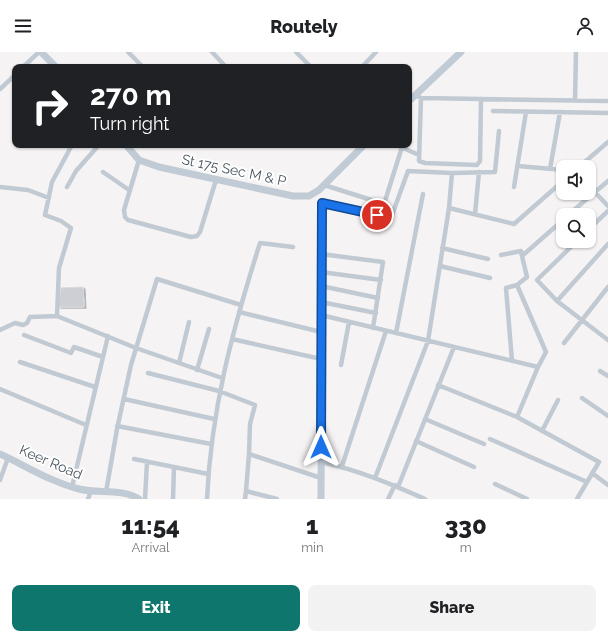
<!DOCTYPE html>
<style>
:root{--surface:#fff;--page:#f2f2f2;--text:#202124;--muted:#757577;--accent:#0f766e}
body{margin:0;font-family:Raleway,sans-serif;background:var(--page);color:var(--text);height:100vh;display:flex;flex-direction:column;font-size:15px;white-space:nowrap}
*{box-sizing:border-box;margin:0}
p{font-size:13px;color:var(--muted)}
.icon{flex:none;width:22px;height:22px;fill:none;stroke:currentColor;stroke-width:2;stroke-linecap:round;stroke-linejoin:round}
.map{position:relative;height:447px;overflow:hidden}
.drawer{display:flex;flex-direction:column;background:var(--surface);flex:1}
.drawer>*{flex:none}
.guide{position:absolute;left:12px;top:12px;width:400px;height:84px;border-radius:8px;box-shadow:0 1px 3px #0004;background:#202124;color:#fff;overflow:hidden}
.buttons{position:absolute;left:556px;top:108px;display:grid;gap:8px}
.buttons a{display:grid;place-items:center;width:40px;height:40px;border-radius:8px;background:var(--surface);box-shadow:0 1px 3px #0004;font-size:20px}
.pin{position:absolute;display:grid;place-items:center;width:34px;height:34px;color:#fff;margin:-17px;border:2px solid #fff;border-radius:50%;box-shadow:0 1px 4px #0007}
.me{position:absolute;width:44px;margin:-22px;rotate:0deg;stroke-linejoin:round;filter:drop-shadow(0 0 3px #0008)}
.turn{display:flex;align-items:center;gap:14px;height:84px;padding:0 12px;font-size:18px}
.turn .icon{width:52px;height:52px;stroke-width:2.5}
.turn b{display:block;font-size:28px;line-height:34px}
.eta{display:flex;justify-content:space-evenly;align-items:center;height:68px;text-align:center}
.eta b{font-size:24px;font-weight:800;line-height:28px}
.cta{display:flex;gap:8px;margin-top:auto;padding:8px 12px}
.cta a{flex:1;height:46px;border-radius:8px;background:var(--accent);color:#fff;font-size:16px;font-weight:800;line-height:46px;text-align:center}
.cta a+a{background:var(--page);color:var(--text)}
header{display:flex;justify-content:space-between;align-items:center;height:52px;padding:0 12px;background:var(--surface);font-size:18px;font-weight:800}
.map>svg:first-child{display:block}
.building{fill:#cdcfd5;stroke:#d7d9de;filter:url(#shadow)}
.lines{fill:none;stroke-linecap:round;stroke-linejoin:round}
.street{stroke:#c1cad2;stroke-width:4.5}
.secondary{stroke:#c1cbd6;stroke-width:7}
.route-casing{stroke:#114b97;stroke-width:10}
.route{stroke:#1a73e8;stroke-width:7}
.labels{text-anchor:middle;dominant-baseline:central;stroke-width:4;stroke-linejoin:round;paint-order:stroke}
.street-label{font-size:14px;fill:#4a5661;stroke:#fff}
</style>
<header><svg class="icon" aria-label="menu" viewBox="0 0 24 24"><path d="M4 6h16M4 12h16M4 18h16"/></svg>Routely<svg class="icon" aria-label="person" viewBox="0 0 24 24"><circle cx="12" cy="8" r="4"/><path d="M4 21q1-7 8-7t8 7"/></svg></header>
<div class="map">
<svg width="608" height="447" viewBox="0 0 608 447">
<defs>
<filter id="shadow"><feDropShadow dx="2" dy="1.5" stdDeviation="0" flood-color="#0004"/></filter>
</defs>
<rect width="100%" height="100%" fill="#f5f3f3"/>
<path class="building" d="M83,235L84,255H59L61,236Z"/>
<g class="lines">
<path class="street" d="M128,0L143,15
M212,0L226,15
M296,0L311,15
M23,15L39,0
M362,15L376,0
M0,37L15,23
M415,43L421,46L608,49
M421,46L419,109L425,111L477,113L480,109L481,47
M575,48L576,0
M493,59L608,61
M499,79L495,120L452,121L449,156L514,172L563,129
M72,93L52,130L45,163L61,169L71,176L59,216L57,264L136,296L222,326
M396,93L419,103
M139,108L124,158L125,165L128,168L191,185L197,184L200,180L216,128
M518,114L563,118
M579,115L608,90
M550,117L560,60
M103,120L129,138
M324,133L381,151L385,149L402,95
M589,134L608,154
M0,135L28,138L49,146
M67,135L76,119L99,93
M514,135L526,60
M322,151L391,166L408,119L452,121
M475,162L479,120
M568,163L608,129
M589,177L608,159
M577,189L537,228L557,249L608,288
M442,196L488,207
M321,202L383,210L373,276
M501,203L521,199L522,204
M440,214L490,226
M321,220L381,228
M321,234L378,246
M557,249L608,192
M321,250L376,261
M239,260L321,280
M321,263L538,315L546,300L517,233L527,225L522,204L563,168
M0,278L15,271L23,273L27,271L30,265L57,264
M396,281L423,142
M24,283L71,301L74,295L103,305
M232,287L321,307
M564,291L608,235
M512,309L506,236L517,233
M20,310L95,335
M179,311L189,270
M341,313L349,270
M197,318L209,277
M600,319L608,324
M148,321L219,339L255,353L250,372L249,402
M438,333L517,365L599,410L577,447
M0,337L86,373
M582,346L608,364
M124,347L214,367
M517,365L538,315
M425,367L484,392
M117,374L211,392
M542,379L558,348
M490,387L587,430
M416,389L474,415
M134,407L174,415L173,447
M321,410C358,418 391,432 425,447
M342,414L386,279
M174,415L208,422
M592,421L608,433
M375,426L428,289L449,156
M0,428L8,406
M495,432L527,447
M72,435L108,284
M398,435L454,295
M246,439L249,402L321,426
M106,440L117,377L131,313L157,227L241,253
M88,447L91,439
M145,447L147,410
M207,447C211,357 233,276 260,191L293,195
M245,447L246,439L277,447
M388,447L395,433"/>
<path class="secondary" d="M41,0L56,15
M409,49L461,0
M126,93L139,108L159,115L293,144H309L319,138L364,93
M0,402C26,414 51,430 79,437C98,442 121,436 139,447
M321,447L322,151"/>
</g>
<g class="lines">
<g class="route-casing">
<path id="route" d="M321,395L322,151L377,163"/>
</g>
<use href="#route" class="route"/>
</g>
<g class="labels">
<g class="street-label">
<text transform="translate(234 118) rotate(12)">St 175 Sec M &amp; P</text>
<text transform="translate(51 410) rotate(23)">Keer Road</text>
</g>
</g>
</svg>
<div class="buttons">
<a><svg class="icon" aria-label="sound" viewBox="0 0 24 24"><path d="M4 9h4l5-4v14l-5-4H4zM17 9q2 3 0 6"/></svg></a>
<a><svg class="icon" aria-label="search" viewBox="0 0 24 24"><circle cx="10" cy="10" r="6"/><path d="M15 15l6 6"/></svg></a>
</div>
<div class="pin" style="left:377px;top:163px;background:#d93025"><svg class="icon" aria-label="arrive" viewBox="0 0 24 24"><path d="M6 21V4h12l-3 4 3 4H6"/></svg></div>
<svg class="me" style="left:321px;top:395px" viewBox="-20 -20 40 40"><path d="M0-17L14 15 0 8-14 15z" fill="#1a73e8" stroke="#fff" stroke-width="4"/></svg>
<div class="guide">
<div class="turn"><svg class="icon" aria-label="right" viewBox="0 0 24 24"><path d="M7 20v-9h11M14 6l5 5-5 5"/></svg><div><b>270 m</b>Turn right</div></div>
</div>
</div>
<section class="drawer">
<div class="eta">
<div><b>11:54</b><p>Arrival</p></div>
<div><b>1</b><p>min</p></div>
<div><b>330</b><p>m</p></div>
</div>
<div class="cta"><a>Exit</a><a>Share</a></div>
</section>
